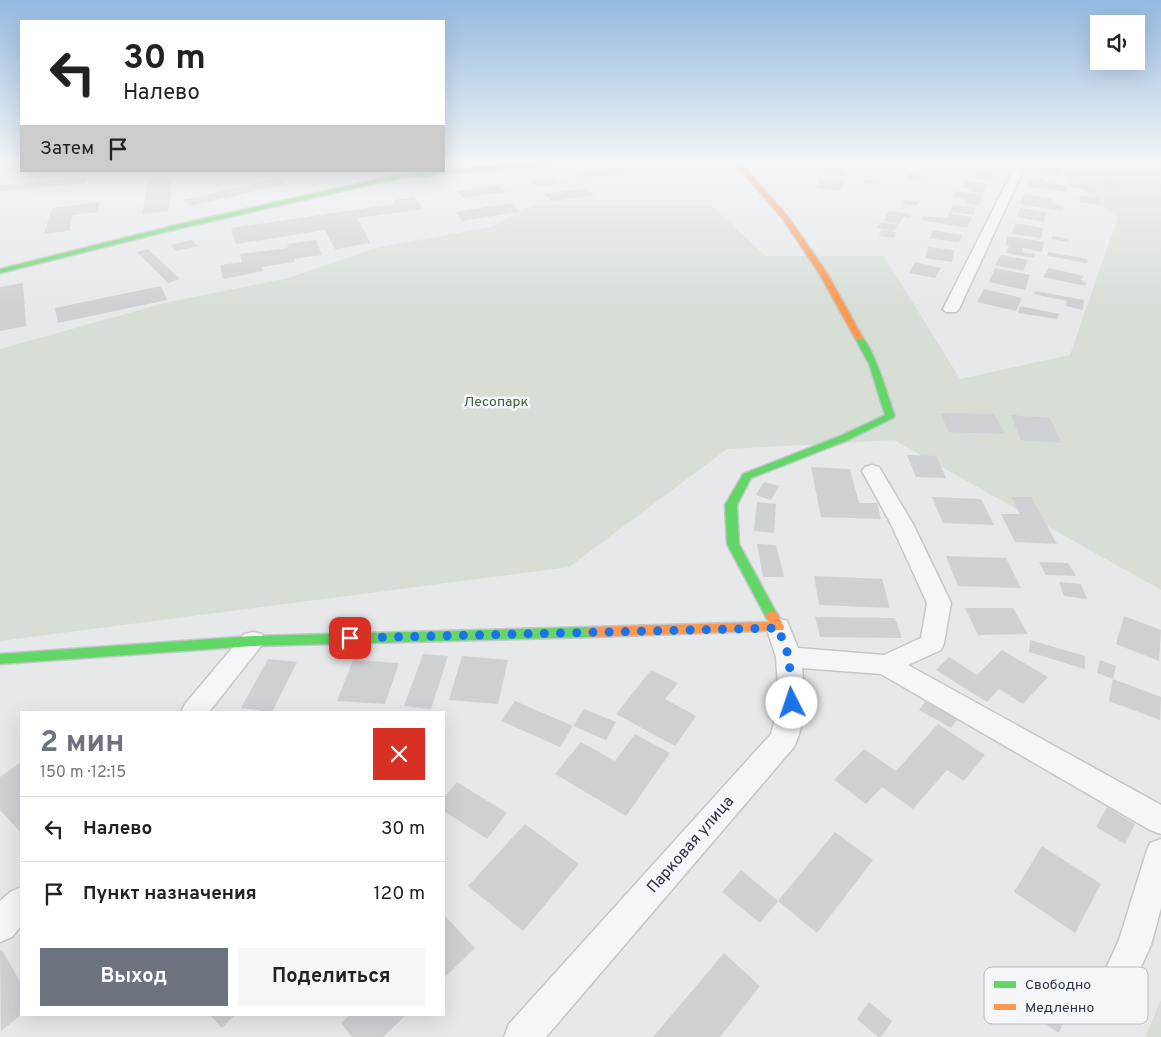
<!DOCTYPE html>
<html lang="ru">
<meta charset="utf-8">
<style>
:root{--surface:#fff;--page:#f6f6f6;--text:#222;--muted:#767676;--line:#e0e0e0;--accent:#6c737f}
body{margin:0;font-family:Overpass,sans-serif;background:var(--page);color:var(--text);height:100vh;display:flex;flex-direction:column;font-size:19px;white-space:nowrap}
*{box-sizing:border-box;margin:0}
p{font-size:16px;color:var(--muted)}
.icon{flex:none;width:28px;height:28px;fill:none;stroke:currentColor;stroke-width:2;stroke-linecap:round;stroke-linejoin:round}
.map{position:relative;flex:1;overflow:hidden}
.sheet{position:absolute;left:20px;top:711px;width:425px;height:305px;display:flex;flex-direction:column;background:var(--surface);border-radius:0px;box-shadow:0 5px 20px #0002}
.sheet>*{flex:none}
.banner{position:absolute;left:20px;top:20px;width:425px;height:152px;border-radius:0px;box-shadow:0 5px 20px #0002;background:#fff;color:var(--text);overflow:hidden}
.fabs{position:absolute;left:1090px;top:15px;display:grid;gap:10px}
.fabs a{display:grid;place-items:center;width:55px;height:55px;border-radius:0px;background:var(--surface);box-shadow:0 5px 20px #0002;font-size:25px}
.pin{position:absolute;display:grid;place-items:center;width:42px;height:42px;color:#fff;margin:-21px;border-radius:10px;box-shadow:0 2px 8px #0006}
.me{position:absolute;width:55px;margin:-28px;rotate:356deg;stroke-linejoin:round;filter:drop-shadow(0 0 4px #0008)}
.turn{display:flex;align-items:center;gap:18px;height:105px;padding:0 20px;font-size:22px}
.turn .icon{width:65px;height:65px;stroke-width:2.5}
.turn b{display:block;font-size:35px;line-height:42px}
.then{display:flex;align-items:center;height:48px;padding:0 20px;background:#0003;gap:10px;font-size:19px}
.round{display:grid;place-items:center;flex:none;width:52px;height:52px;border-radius:0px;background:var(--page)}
.headline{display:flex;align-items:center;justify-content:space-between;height:85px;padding:0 20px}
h1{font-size:30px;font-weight:700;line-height:38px;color:var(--accent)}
.cta{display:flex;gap:10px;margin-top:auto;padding:10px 20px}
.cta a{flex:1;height:58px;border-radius:0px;background:var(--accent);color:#fff;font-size:20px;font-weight:700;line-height:58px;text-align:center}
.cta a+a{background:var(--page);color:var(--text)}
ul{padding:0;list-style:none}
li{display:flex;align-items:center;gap:15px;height:65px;padding:0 20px;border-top:1px solid var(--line)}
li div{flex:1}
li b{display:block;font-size:19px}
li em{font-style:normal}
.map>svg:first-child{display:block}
.green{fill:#d6ded6}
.building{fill:#ced0d3}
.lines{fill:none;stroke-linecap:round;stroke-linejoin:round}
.street-casing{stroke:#c4c6c8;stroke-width:3}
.fast-casing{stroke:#c4c6c8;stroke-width:3}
.slow-casing{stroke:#c4c6c8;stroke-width:3}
.street{fill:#f5f6f7;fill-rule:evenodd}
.fast{fill:#63d668;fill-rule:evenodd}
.slow{fill:#ff974d;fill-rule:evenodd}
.route{stroke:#1a73e8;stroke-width:9;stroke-dasharray:0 16.2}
.labels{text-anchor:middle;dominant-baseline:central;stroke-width:5;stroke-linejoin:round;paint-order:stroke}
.park-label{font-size:14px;fill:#3f6138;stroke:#f4f6f9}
.near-street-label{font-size:16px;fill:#2b3445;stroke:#f4f6f9}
.key{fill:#f4f6f9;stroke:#b8bcc3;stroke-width:1}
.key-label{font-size:14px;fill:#2b3445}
</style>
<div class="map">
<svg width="1161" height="1037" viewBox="0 0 1161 1037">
<rect width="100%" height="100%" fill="#e6e8ea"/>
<path class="green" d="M1068,162H1161V590L894,440L727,449L569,567L0,641V349L165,303L288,278L380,247L491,227L533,205H710L766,256H884L960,379L1070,355L1118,217L1049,163Z
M1161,1000V1037H1145Z"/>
<path class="building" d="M6,162H21V171H35L33,173L0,176V170Z
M689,162H710L719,168L701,170Z
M968,162L993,163L991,169L996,170L995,172L967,166Z
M1037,164L1062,168L1059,176L1034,172Z
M631,165L639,171L583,178L576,172Z
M821,166L848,170L844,176L818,172Z
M977,171L995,174L993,180L974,178Z
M910,173L923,175L920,181L906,179Z
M88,177L85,183L0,191V185Z
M173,177L168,211L142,214L149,179Z
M555,177L563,184L537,187L529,181Z
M1031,177L1045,179L1044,182L1063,185L1062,186L1068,187L1066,192L1027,186Z
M279,178L287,184L191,206L183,200Z
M820,179L845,182L840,191L816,188Z
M865,179L880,181L879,185L863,183Z
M1103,179L1115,181L1114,186L1102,184Z
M966,181L989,184L983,194L971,192L972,189L963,187Z
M1068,183L1090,186L1089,190L1067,186Z
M499,185L506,192L463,198L457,191Z
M586,188L595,195L552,201L545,194Z
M956,191L983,195L979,205L964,203L966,199L953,197Z
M1024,194L1053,199L1051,203L1064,206L1063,211L1020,204Z
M1080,195L1101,198L1100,205L1079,202Z
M414,197L423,209L358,218L370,243L335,249L325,230L236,244L231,228L395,204L394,200Z
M905,200L919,202L916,206L902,204Z
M100,202L98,212L73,215L69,231L44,234L52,208Z
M512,203L520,212L462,221L455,212Z
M953,205L976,208L974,215L950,212Z
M1020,208L1046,212L1044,222L1017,217Z
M889,211L912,214L910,219L903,217L899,224L883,221Z
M949,213L972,217L967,228L921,220L923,216L947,218Z
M880,222L898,225L894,231L877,228Z
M1015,223L1043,228L1041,238L1012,234Z
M881,230L896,232L895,238L879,236Z
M933,230L962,235L959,243L930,238Z
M1008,236L1044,242L1042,252L1023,248L1021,252L1035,254L1034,258L1006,253L1009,246L1005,245Z
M1053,236L1069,239L1068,242L1051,239Z
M192,240L198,246L176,251L170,245Z
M316,240L322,255L294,259L295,262L262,267L263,271L223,279L220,265L242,262L240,254L288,248L287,244Z
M928,247L954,250L952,262L925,258Z
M148,249L180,279L168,283L137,252Z
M1048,252L1088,259L1087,263L1047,256Z
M1001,255L1028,260L1023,271L995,265Z
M915,262L941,268L935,278L909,273Z
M995,268L1030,275L1025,290L989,282Z
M1049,268L1084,276L1081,280L1087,283L1085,286L1043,277Z
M23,283L26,326L0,331V287Z
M161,286L167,300L58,323L55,308Z
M984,289L1022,298L1016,311L977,302Z
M1035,291L1084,300L1083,310L1066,306L1067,301L1034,294Z
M1020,306L1059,314L1057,319L1018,313Z
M940,413L994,414L1005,434L949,432Z
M1011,415L1050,418L1061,443L1021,440Z
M907,455L936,456L946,478L916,477Z
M811,467L850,469L859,503H877L881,519L821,517Z
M764,482L779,486L771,500L756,495Z
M932,497L981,499L994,525L943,523Z
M1011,497H1031L1057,544L1015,542L1001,514H1020Z
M757,502L776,504L774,533L754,531Z
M757,544L776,545L784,577H763Z
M946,556L1006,558L1021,588L958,586Z
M1039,562L1068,563L1076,576L1046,575Z
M814,576L882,579L890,608L819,605Z
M1059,582L1081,584L1087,599L1064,596Z
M965,608H1013L1028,634L978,635Z
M1124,616L1161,630L1159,661L1116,644Z
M815,617L895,618L902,638L820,637Z
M1030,640L1085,656V669L1029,652Z
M1002,650L1048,677L1023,704L999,689L987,702L936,670L949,657L977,675Z
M423,654L448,656L431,709L404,706Z
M462,656L508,660L498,704L449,700Z
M268,659L297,662L272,712L241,708Z
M353,660L399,663L385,704L337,701Z
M1100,660L1116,666L1113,679L1097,673Z
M651,670L678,683L665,699L696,716L675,746L616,714Z
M1113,679L1161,697L1160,720L1109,701Z
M929,697L960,715L951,728L919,710Z
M515,701L573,726L560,747L501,721Z
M584,709L616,722L606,740L573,726Z
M938,724L985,755L964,781L947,770L913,809L882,787L866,804L834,780L864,749L896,771Z
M635,734L670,753L626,816L555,774L581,742L615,761Z
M21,762V833L0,810V777Z
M457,782L507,813L487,839L444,811V798Z
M1107,807L1135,824L1125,844L1096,827Z
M525,824L579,864L523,931L468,886Z
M835,832L873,860L817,933L778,901Z
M1042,846L1101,884L1075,933L1014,892Z
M741,870L778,901L760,923L722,892Z
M444,915L475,948L444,978Z
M2,950L21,983V1015L1,1031L0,951Z
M724,953L760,986L720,1037H653Z
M1038,975L1072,998L1059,1033L1024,1010Z
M869,1002L892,1021L881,1037H878L857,1019Z
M210,1015H235L222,1028Z
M350,1015H406L383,1037H352L341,1023Z"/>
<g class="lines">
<g class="street-casing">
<path id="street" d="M1017,162H1027L959,309L956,312H946L943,309Z
M872,465L879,467L913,524L951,603L944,643L941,650L908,665L1161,805V834L1150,830L881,674L802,668C805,695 806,722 794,747L546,1037H504L509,1024L771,734L779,703L776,657L766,627L769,621L778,618L787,621L798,648L884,655L921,638L927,603L891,524L862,471L865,467Z
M253,632L262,634L265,641L209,712H181L185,704L244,634Z
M1161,839V908L1151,945L1130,991L1118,996L1106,991L1101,979L1119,940L1146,853L1150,843Z
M21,887V926L12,937L0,942V901L10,892Z"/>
</g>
<g class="fast-casing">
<path id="fast" d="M537,162H557L554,164L400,178L181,228L0,273V269L181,224L400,174Z
M859,335C873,342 889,400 895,416L893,418L848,440L751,478L737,505L739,544L778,616L777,619H767L727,544L725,505L742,476L743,474L840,436L885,415L869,364L855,338Z
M592,627L597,629L598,632L597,635L592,637L253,646L0,664V654L253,636Z"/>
</g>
<g class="slow-casing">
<path id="slow" d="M734,162H740L788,217L827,273L863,338L862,340H856L855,338L819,273L783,219Z
M772,611L777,613L784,627L783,630L592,637L587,635L586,632L587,629L592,627L769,622L766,616L767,613Z"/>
</g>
<use href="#street" class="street"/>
<use href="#fast" class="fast"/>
<use href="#slow" class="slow"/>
</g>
<linearGradient id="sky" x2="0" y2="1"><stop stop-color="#93bae0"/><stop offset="0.53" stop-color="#f4f5f6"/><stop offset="1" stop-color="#f4f5f6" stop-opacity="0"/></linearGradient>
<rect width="1161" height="307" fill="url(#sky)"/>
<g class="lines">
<path class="route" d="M350,638L778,628L789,657L792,703"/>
</g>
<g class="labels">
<g class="park-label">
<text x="496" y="402">Лесопарк</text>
</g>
<g class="near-street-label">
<text transform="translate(691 845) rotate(-49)">Парковая улица</text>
</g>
</g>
<rect x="984" y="967" width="164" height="57" rx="8" class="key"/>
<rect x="994" y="981" width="22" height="7" fill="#63d668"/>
<rect x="994" y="1004" width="22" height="6" fill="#ff974d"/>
<g class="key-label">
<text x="1025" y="989">Свободно</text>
<text x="1025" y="1012">Медленно</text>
</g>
</svg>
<div class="fabs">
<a><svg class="icon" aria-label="sound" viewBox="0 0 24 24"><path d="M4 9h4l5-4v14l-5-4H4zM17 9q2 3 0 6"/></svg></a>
</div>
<div class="pin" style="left:350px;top:638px;background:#d93025"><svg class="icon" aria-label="arrive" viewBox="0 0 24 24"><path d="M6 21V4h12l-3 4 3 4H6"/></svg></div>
<svg class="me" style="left:792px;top:703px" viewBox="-20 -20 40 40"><circle r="19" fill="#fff"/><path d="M0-13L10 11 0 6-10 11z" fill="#1a73e8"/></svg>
<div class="banner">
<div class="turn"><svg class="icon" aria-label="left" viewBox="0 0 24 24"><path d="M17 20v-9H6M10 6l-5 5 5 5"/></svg><div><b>30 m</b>Налево</div></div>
<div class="then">Затем<svg class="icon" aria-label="arrive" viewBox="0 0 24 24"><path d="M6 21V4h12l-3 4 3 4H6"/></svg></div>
</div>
<section class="sheet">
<div class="headline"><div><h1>2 мин</h1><p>150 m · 12:15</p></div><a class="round" style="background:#d93025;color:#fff"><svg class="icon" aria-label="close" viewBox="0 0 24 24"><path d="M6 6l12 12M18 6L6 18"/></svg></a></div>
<ul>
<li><svg class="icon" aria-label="left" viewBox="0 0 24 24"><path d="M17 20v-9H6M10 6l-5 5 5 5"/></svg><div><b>Налево</b></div><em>30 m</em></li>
<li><svg class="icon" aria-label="arrive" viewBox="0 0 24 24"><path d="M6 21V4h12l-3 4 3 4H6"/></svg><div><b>Пункт назначения</b></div><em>120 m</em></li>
</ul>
<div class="cta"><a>Выход</a><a>Поделиться</a></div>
</section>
</div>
